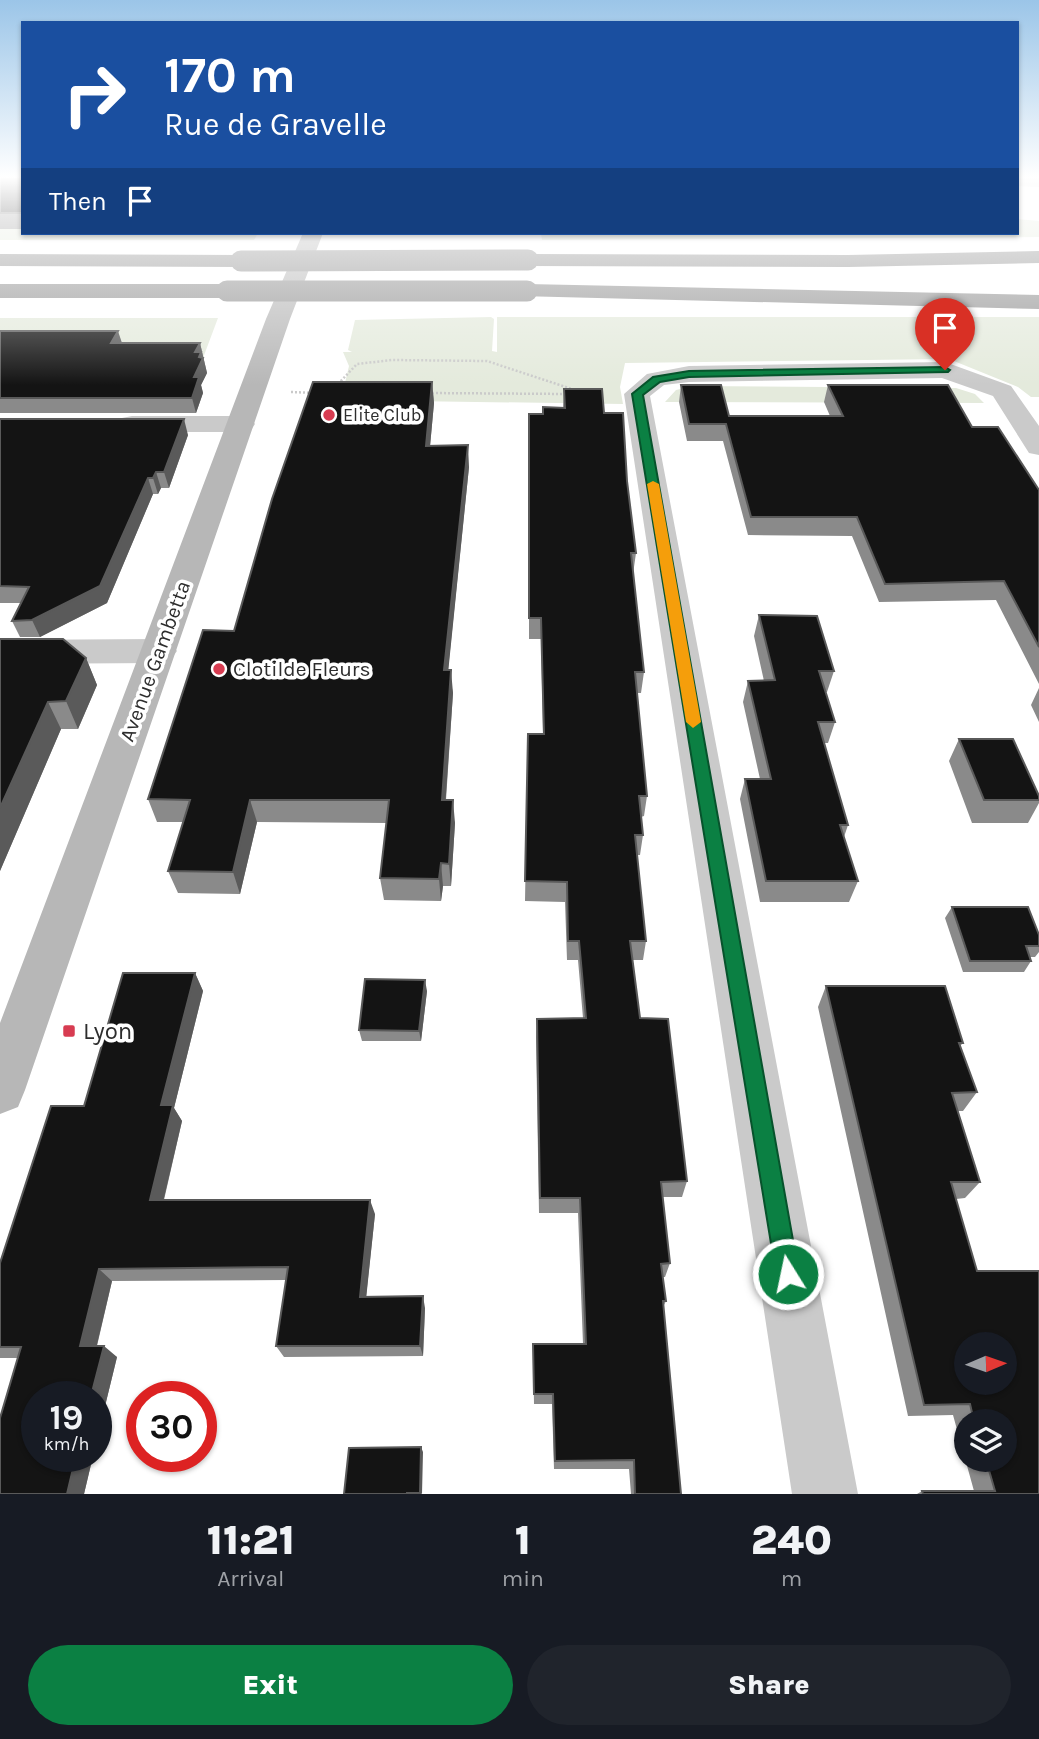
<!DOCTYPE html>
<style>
:root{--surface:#171b24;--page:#20242c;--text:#f1f3f6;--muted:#9ea1a6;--accent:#0b8043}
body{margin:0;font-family:Karla,sans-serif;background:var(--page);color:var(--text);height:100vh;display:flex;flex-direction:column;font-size:26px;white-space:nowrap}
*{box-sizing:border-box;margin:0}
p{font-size:23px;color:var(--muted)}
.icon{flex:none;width:38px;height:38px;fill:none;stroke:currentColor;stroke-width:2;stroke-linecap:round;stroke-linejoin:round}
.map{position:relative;height:1494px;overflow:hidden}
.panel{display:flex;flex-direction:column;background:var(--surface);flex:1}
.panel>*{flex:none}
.banner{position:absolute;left:21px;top:21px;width:998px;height:214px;border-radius:0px;box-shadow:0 2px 5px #0004;background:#1a4fa0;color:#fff;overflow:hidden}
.needle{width:46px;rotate:88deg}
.buttons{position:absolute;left:954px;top:1332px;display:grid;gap:14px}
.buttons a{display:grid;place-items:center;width:63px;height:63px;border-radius:50%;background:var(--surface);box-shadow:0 2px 5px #0004;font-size:35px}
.speed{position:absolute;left:21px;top:1381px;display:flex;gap:14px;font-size:35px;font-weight:700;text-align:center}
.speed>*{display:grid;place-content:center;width:91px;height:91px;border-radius:50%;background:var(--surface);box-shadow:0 2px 5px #0004;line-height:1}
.speed small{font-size:18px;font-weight:400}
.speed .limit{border:10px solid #d22;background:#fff;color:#111}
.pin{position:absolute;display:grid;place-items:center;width:60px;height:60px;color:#fff;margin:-72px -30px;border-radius:50% 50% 50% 0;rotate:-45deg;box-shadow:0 0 7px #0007}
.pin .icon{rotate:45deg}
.me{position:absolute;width:77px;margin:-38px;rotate:350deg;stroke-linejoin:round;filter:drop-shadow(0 0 5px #0008)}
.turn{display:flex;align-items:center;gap:24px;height:147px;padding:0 28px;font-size:32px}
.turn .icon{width:91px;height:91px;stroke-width:2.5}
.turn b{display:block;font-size:49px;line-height:60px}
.then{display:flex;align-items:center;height:66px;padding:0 28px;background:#0003;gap:14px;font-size:26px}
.eta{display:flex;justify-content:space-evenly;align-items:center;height:119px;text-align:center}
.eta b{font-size:42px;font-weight:800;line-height:49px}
.button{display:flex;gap:14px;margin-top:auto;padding:14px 28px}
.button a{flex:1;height:80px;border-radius:42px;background:var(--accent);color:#fff;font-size:28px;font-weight:800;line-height:80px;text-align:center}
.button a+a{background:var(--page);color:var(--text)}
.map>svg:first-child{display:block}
.green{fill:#e4eadc}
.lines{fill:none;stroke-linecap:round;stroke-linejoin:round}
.path{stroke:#cacaca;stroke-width:2.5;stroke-dasharray:2 2;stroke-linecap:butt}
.street{fill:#cacaca;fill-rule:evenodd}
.secondary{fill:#b7b7b7;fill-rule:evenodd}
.highway{fill:#949494;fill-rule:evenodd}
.highway-bridge{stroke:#949494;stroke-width:21}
.wall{fill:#8a8a8a;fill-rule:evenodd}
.shaded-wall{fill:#5a5a5a}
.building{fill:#141414;stroke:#5a5a5a;stroke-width:2;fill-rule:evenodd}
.route{fill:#0b8043;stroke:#07532c;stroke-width:2}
.slow{fill:#f59e0b}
.poi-dot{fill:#d73c51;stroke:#fff;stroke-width:2.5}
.labels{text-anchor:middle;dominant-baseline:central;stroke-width:7;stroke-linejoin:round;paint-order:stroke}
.far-poi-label{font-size:18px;fill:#2d2d2d;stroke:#fff;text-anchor:start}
.street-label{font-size:21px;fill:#2d2d2d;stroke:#fff}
.poi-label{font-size:21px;fill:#2d2d2d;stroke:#fff;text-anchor:start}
.near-poi-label{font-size:24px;fill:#2d2d2d;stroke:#fff;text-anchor:start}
</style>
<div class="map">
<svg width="1039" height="1494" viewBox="0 0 1039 1494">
<rect width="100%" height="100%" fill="#fff"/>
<path class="green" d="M1017,219L1039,221V237L542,240L541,233H1017Z
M0,229H23V233H258L254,240H0Z
M491,317L494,319L492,351L497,352V317H1039V397H1031L1018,387L949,359L625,363L620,387L623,404L341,400L349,366L343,352H352L348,350L355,320Z
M0,318H218L203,358H115L0,346Z
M693,386L956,388L975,394L984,403L665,402L676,390Z"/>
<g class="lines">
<path class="path" d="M338,384L357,364L392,360L487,361L575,390
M291,392L314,393
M428,393L569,394"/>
<path class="street" d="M1017,176H1039V187L1017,186Z
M945,362L1011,386L1039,426V455L1029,453L993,396L942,378L689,382L664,385L650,396L858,1494H792L624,394L647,374L689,366Z
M132,416H241L251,418L255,424L251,430L241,432H132L122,430L118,424L122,418Z
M159,639L171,643L177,651L171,659L159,663L0,664V640Z"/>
<path class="secondary" d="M303,233H323L290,319L25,1090L18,1107L0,1114V1023L266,319Z"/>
<path class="highway" d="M1039,251V263L848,267L528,266L520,265L517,260L520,255L528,254L848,255Z
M0,254L241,255L249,256L252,261L249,266L241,267L0,266Z
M0,284H227L235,286L238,291L235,296L227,298H0Z
M527,284L1039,295V309L519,296L516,291L519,286Z"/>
<path class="highway-bridge" d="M241,261L528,260
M227,291H527"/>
</g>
<path class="wall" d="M0,176H23V229H0Z
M0,331L122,343H200L207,373L201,385L203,393L196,413H0Z
M432,382L434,403L430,446L469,467L448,670L453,693L446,800L455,823L451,886H443L441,901L384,900L380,878L387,823L257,822L240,894L178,893L168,871L183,822H157L148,799L234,631Z
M681,385L729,416H830L824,402L828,385L972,427L1039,490V684L996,600L879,602L852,536L748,535L723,441H687L679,402Z
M564,389L604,413L627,481L636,553L633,574L644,672L641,693H637L647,796L644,816L641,817L643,835L640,855H637L646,941L643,960H632L640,1018L687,1181L682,1197H663L670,1263L665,1277H663L666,1301L663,1307L681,1494H631L629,1469H554L552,1404H534L533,1344H583L578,1213H539L536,1037L537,1019L583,1018L578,960H567L565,902L525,901L528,734H543L541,639H529V414H542L563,408Z
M0,419L188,435L169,488H161L158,494H153L107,603L40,637H20L12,621L21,603H0Z
M759,615L834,671L827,692H826L835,722L828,743H824L848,825L844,837L858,881L849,902H760L740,799L745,779H760L743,702L748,681H764L754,636Z
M0,639L86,658L97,685L78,729H61L0,871Z
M1039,688V722L1031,705Z
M959,739L1039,796V803L1028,823H972L949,761Z
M952,907L1039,935V952L1035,957H1030L1031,961L1024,972H963L945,918Z
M195,973L203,991L174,1108L182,1121L164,1200L375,1214L366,1297L425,1308L423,1356L284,1357L276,1346L286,1280L112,1281L97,1346L117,1357L96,1443V1396L37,1456H93L84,1494H0L18,1358H0V1263L84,1106Z
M826,986L963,1043L960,1046L977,1092L963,1111H958L980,1182L965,1198L956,1199L1039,1494H917L922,1491H974L953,1415L908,1416L818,1007ZM966,1421H1004V1460H966Z
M427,991L421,1041H362L359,1030Z"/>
<path class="shaded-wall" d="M118,331L123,346L111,343Z
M200,343L207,373L201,385L203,393L196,413L192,398L194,377L195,352Z
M432,382L434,403L428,468L426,446Z
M184,419L188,435L169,488L164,472Z
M468,445L469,467L446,693L444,670Z
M156,472L161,488L158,494L153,478Z
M148,478L153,494L107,603L40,637L32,620Z
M86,658L97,685L78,729L66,701Z
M451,670L453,693L444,823L442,800Z
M48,702L61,729L0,871V808Z
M250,800L257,822L240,894L233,872Z
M453,800L455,823L451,886L449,864Z
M441,863L443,886L441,901L439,879Z
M195,973L203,991L174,1108L182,1121L160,1215L150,1200L161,1105Z
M425,980L427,991L421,1041L419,1031Z
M370,1200L375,1214L365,1309L360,1297Z
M99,1269L112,1281L94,1357L80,1346Z
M423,1296L425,1308L423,1356L420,1346Z
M104,1346L117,1357L96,1443V1396H91Z
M421,1447L423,1452L422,1494L420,1493Z
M76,1456H93L84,1494H67Z"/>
<path class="building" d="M0,176H23V213H0Z
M0,331H118L111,343H200L195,352H201L199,357L203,358L194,377H199L192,398H0Z
M313,382H432L426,446L468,445L444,670H451L442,800H453L449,864L441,863L439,879L380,878L389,800H250L233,872L168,871L190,800L148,799L203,630L234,631L272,499Z
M681,385H721L729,416H843L828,385H948L972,427H998L1039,490V647L1004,581L885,584L857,517H751L726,424H689Z
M564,389H602L604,413H623L627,481L636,553H631L644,672H635L647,796H639L643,835H635L646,941H630L640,1018L668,1019L687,1181L661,1182L670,1263L661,1264L666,1301H663L681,1494H635L634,1460L555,1461L553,1394H534L533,1344H586L580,1198H540L537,1019L586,1018L579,941H568L567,882L525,881L528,734H544L541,618H529V414H543V407L565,408Z
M0,419H184L164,472H156L153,478H148L100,586L32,620L12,621L29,587L0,586Z
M759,615L817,616L834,671H819L835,722H818L848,825H840L858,881H766L745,779H771L748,681L775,680Z
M0,639H63L86,658L66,701L48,702L0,808Z
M959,739H1013L1039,796V800H984Z
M952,907H1028L1039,935V946H1026L1031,961H970Z
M123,973H195L161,1105H173L150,1200H370L360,1297L423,1296L420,1346H276L288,1267L99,1269L80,1346H104L91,1396H37V1456H76L67,1494H0V1418L21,1347H0V1263L51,1106H84Z
M365,979L425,980L419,1031L359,1030Z
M826,986H945L963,1043H959L977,1092L952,1093L980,1182H951L977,1271H1039V1494H923L922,1491H995L986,1460H1004V1421H974L970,1404L924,1405ZM966,1344H1004V1382H966Z
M421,1447L420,1493H407V1494H344L349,1448Z"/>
<linearGradient id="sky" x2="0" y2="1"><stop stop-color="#9bc5e8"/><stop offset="0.46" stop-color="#fff"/><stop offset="1" stop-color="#fff" stop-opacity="0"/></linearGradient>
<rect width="1039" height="385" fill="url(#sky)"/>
<path class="route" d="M945,367L950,370L948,372L689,377L660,382L643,395L799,1274L796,1282L788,1286L779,1282L776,1274L632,394L653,377L689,371Z"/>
<path class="slow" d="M653,481L659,484L701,722L693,728L686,722L647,484Z"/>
<g class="poi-dot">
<circle cx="329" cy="415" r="7"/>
<circle cx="219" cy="669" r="7"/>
<rect x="62" y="1024" width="14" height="14" rx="3.5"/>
</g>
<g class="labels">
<g class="far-poi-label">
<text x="343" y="415">Elite Club</text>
</g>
<g class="street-label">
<text transform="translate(155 661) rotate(-70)">Avenue Gambetta</text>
</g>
<g class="poi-label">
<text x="233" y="669">Clotilde Fleurs</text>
</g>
<g class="near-poi-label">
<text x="83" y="1031">Lyon</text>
</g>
</g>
</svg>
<div class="buttons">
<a><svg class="needle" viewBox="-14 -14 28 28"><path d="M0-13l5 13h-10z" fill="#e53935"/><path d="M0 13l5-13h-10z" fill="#9ea1a6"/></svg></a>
<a><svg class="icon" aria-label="layers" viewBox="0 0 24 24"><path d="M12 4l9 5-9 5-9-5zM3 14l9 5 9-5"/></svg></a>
</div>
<div class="speed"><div>19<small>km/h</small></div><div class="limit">30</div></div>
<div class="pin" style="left:945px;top:370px;background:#d93025"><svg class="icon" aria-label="arrive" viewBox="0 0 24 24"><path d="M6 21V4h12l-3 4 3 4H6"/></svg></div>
<svg class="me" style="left:788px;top:1274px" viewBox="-20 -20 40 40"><circle r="17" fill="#0b8043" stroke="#fff" stroke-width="3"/><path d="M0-11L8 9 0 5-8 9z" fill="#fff"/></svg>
<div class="banner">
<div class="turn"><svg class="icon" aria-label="right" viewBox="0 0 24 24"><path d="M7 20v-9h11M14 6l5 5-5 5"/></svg><div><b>170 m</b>Rue de Gravelle</div></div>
<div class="then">Then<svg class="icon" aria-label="arrive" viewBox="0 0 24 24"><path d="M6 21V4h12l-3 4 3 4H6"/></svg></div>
</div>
</div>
<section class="panel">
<div class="eta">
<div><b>11:21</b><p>Arrival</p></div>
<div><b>1</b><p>min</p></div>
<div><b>240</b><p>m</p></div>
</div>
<div class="button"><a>Exit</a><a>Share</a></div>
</section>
